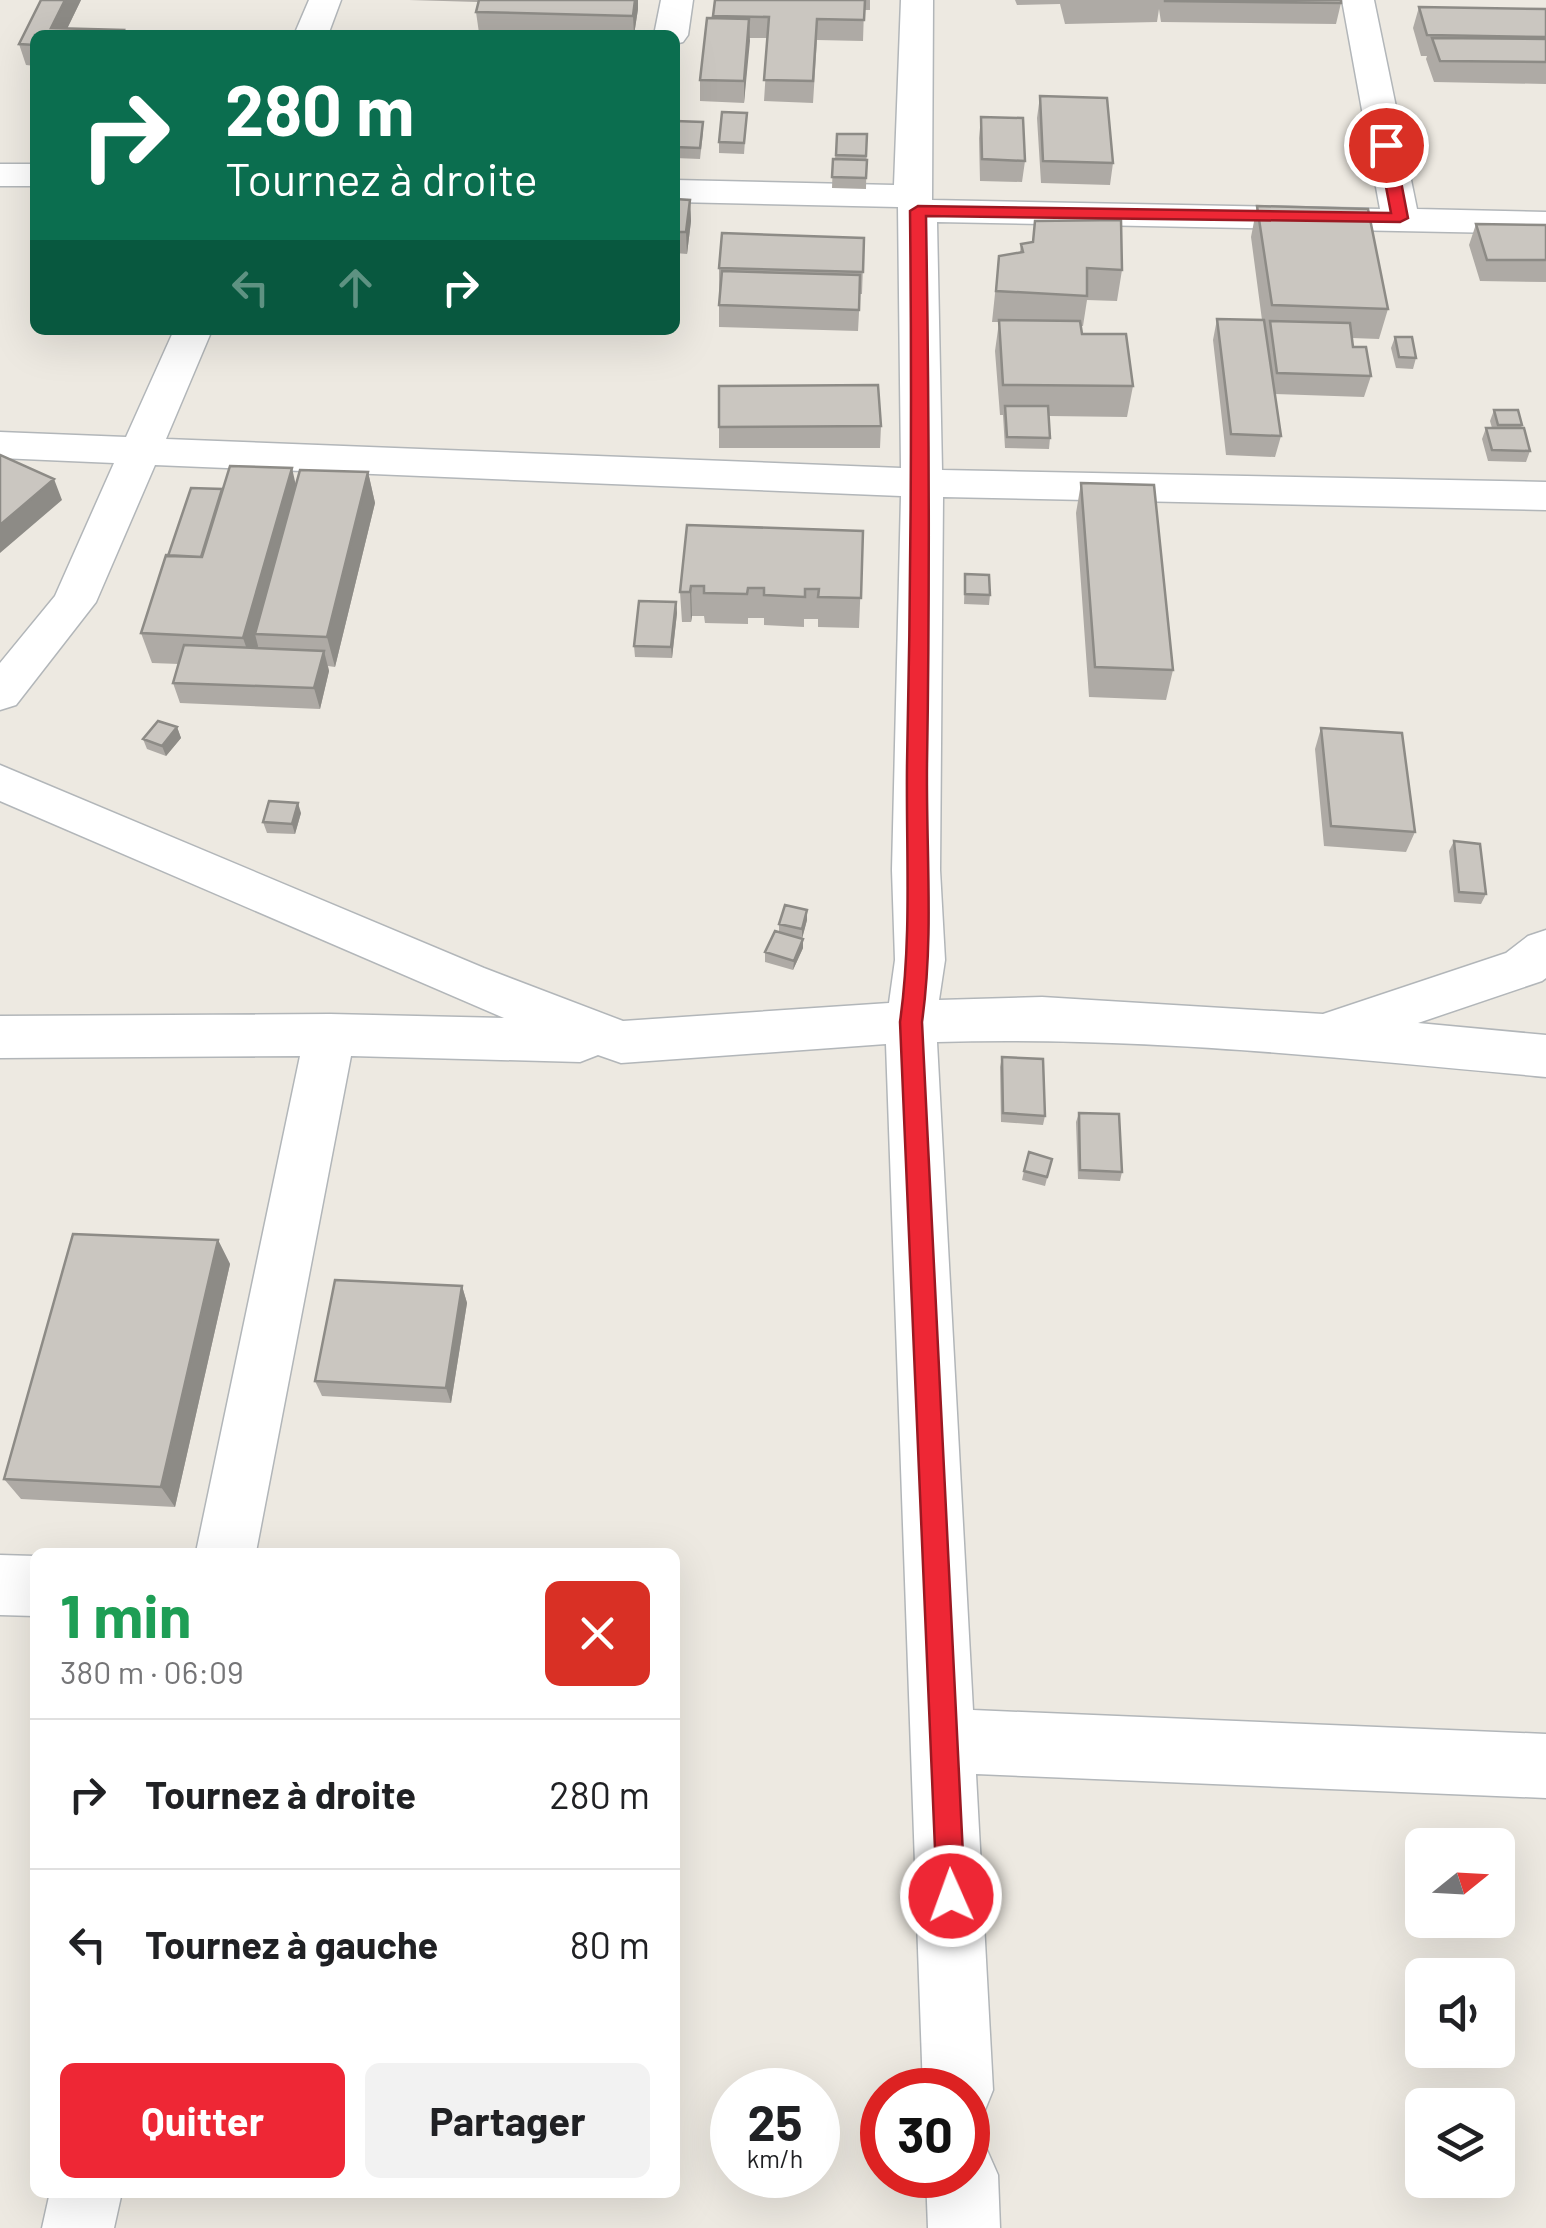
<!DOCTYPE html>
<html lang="fr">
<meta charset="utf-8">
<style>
:root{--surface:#fff;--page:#f2f2f2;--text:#202124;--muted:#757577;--line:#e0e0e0;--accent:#ee2735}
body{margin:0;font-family:Barlow,sans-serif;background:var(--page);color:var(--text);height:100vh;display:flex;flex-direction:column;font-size:38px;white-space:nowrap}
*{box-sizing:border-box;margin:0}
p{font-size:32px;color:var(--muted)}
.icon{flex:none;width:55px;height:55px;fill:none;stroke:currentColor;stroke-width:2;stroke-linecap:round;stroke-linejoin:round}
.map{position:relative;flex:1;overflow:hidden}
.details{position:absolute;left:30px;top:1548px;width:650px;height:650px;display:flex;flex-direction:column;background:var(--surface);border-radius:15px;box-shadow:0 10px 40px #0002}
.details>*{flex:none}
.banner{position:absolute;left:30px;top:30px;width:650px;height:305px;border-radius:15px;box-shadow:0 10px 40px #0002;background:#0b6e4f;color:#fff;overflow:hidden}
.needle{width:65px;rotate:72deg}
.tools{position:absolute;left:1405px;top:1828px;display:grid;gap:20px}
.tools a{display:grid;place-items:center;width:110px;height:110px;border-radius:15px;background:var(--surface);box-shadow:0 10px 40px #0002;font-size:50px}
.speed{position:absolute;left:710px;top:2068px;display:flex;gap:20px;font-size:50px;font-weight:700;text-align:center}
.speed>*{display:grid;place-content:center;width:130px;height:130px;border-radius:50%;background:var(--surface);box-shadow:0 10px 40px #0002;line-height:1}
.speed small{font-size:25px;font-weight:400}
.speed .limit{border:15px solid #d22;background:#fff;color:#111}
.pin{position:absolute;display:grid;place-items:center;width:85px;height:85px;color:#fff;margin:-42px;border:5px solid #fff;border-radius:50%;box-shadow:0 2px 10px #0007}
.me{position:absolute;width:110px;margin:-55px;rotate:358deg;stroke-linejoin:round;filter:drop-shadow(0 0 8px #0008)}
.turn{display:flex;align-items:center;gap:35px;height:210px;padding:0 30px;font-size:45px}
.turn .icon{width:130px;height:130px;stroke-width:2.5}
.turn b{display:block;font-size:70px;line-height:85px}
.lanes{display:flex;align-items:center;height:95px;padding:0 30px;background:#0003;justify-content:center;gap:50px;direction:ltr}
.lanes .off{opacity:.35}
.round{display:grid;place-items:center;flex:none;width:105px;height:105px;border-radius:15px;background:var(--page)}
.head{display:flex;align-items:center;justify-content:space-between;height:170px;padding:0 30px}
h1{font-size:60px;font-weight:700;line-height:75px;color:#1e9e55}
.primary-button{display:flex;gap:20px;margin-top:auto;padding:20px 30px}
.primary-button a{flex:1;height:115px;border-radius:15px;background:var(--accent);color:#fff;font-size:40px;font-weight:700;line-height:115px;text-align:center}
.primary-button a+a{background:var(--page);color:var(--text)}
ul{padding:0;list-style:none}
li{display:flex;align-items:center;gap:30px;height:150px;padding:0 30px;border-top:2px solid var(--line)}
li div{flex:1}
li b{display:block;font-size:38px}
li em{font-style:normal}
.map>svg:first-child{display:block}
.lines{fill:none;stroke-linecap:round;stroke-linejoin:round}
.minor-casing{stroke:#b2b6b9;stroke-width:3}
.minor{fill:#fff;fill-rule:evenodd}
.wall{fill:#aeaaa5}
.shaded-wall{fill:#8d8b86}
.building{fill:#cac6c0;stroke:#8d8b86;stroke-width:2.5}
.route{fill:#ee2735;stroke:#9b1922;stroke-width:2.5}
</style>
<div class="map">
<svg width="1546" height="2228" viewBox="0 0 1546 2228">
<rect width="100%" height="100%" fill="#ede9e1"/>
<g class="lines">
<g class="minor-casing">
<path id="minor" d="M309,0H341L328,35H294Z
M661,0H693L688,35L683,42L675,44V35H654Z
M901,0H933L932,200L1380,209L1342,0H1374L1417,209L1546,212V234L937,222L942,470L1546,482V510L943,497L940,870L945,960L939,1000L1042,997L1323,1014L1506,953L1528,936L1546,930V978L1542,981L1418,1023L1546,1035V1077C1344,1058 1141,1036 937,1042L973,1710L1546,1734V1798L976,1774L993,2090L983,2115L968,2121V2090H923L886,1044L621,1063L598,1055L580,1062L351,1056L256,1552H196L300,1056L0,1058V1016L330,1014L504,1018L0,801V765L484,968L623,1021L889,1003L895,960L892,870L901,496L155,465L96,602L16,705L0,710V663L55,596L114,463L0,458V432L126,437L174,330H212L166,439L901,468L898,207L675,202V180L894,185Z
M0,164H35V186H0Z
M0,1555L35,1556V1616L0,1615Z
M968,2142L987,2150L998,2175L1000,2228H928L926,2175H968Z
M50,2192H122L114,2228H42Z"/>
</g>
<use href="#minor" class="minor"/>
</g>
<path class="wall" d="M41,0H81L67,29L35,35V66L26,65L19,44Z
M409,0H638V9L634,35L479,33L476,12L478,2Z
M715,0H870V10H864L863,41L817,40L813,103L764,101L768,38H749L744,103L700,101V80L713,18Z
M1015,0H1341V3L1336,24L1161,22L1159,9L1157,22L1065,24L1060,4L1017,5Z
M1419,7L1546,9V84L1434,82L1426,59L1427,56H1421L1413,28Z
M1040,96L1113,163L1110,185L1041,183L1037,118Z
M747,113L744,154L719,153V142Z
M981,117L1025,161L1022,182L980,181L979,138Z
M675,121L703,133L700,159L675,158Z
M837,134H867L866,189L832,188L833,159H835Z
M675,199L690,200L691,221L687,254L675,253Z
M1257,206L1388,309L1379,339L1352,338L1353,347L1371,376L1364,397L1275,394L1281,436L1275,457L1226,455L1213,340L1217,319L1262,320L1251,237Z
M1476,224L1546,225V282L1480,281L1469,245Z
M864,238L862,294H860L858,331L719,327V268Z
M1021,244L1122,270L1117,301L1087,300L1083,326H1081L1082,334L1133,386L1127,417L1049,416L1050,438L1049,449L1005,448L1003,415H1000L995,351L999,322H992L999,256L1020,252Z
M1395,337L1416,358L1413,369L1396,368L1391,348Z
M1494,410L1522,425L1521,428L1530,451L1526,462L1488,461L1482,439L1486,428H1492L1490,421Z
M881,426L880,448H719V427Z
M368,472L375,503L335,667L328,666L329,671L320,709L180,703L173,683L179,664L152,663L141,633L168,556L222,489L296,485Z
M1081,483L1173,670L1166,700L1089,697L1076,513Z
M687,525L863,531L859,628L818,627V619H804V627L764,625V618H748V624L705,623L704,616H692L691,622H682L680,592Z
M965,574L990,595L989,605L964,604Z
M676,602L677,613L672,658L635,657L634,646Z
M177,727L181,738L166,756L147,749L143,739Z
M1321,728L1415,832L1406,852L1324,846L1315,749Z
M301,813L295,834L267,833L263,822Z
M1454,841L1486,894L1481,904L1454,902L1449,851Z
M807,920L802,938L803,939V948L793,970L765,962V952L779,932V924Z
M1002,1057L1045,1116L1043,1125L1001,1122L1000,1067Z
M1079,1113L1122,1172L1120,1181L1078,1179L1076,1122Z
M1052,1159L1045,1186L1022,1180L1024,1171Z
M218,1240L230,1264L175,1507L21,1499L4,1479Z
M462,1286L467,1303L451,1403L322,1396L315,1381Z"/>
<path class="shaded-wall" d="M65,0H81L64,35L51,28Z
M635,0H638V9L634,35L633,16Z
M749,19L750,41L744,103V81Z
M690,200L691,221L687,254L686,232Z
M292,468L299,499L255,634L258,646L253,667L243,638Z
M368,472L375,503L335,667L327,637Z
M54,479L62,500L0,553V525Z
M691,586L692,616L691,622L690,592Z
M676,602L677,613L672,658L671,647Z
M324,651L329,671L320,709L314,688Z
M177,727L181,738L166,756L162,746Z
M298,803L301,813L295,834L292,824Z
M807,910V920L802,939V929Z
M803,939V948L793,970L794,961Z
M218,1240L230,1264L175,1507L161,1487Z
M462,1286L467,1303L451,1403L446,1388Z"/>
<path class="building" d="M41,0H65L51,28L124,30L122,35H35V45L19,44Z
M479,0H635L633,16L476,12Z
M715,0H865L864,20L817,19L813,81L764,80L769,17L713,16Z
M1165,0H1341V3L1165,1Z
M1419,7L1546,9V37L1427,35Z
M707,18L749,19L744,81L700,80Z
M1432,38L1546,39V62L1440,61Z
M1040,96L1107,98L1113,163L1043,161Z
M722,112L747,113L744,143L719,142Z
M981,117L1023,118L1025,161L982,159Z
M675,121L703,122L700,148L675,147Z
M837,134H867L866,156L836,155Z
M833,159L867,160L866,178L832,177Z
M675,199L690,200L686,232H675Z
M1257,206L1368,209L1388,309L1272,305Z
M1121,220L1122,270L1087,268V296L996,291L999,256L1023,252L1021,244L1033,242L1035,221Z
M1476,224L1546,225V260H1487Z
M722,233L864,238L863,272L719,268Z
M722,271L860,275L859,310L719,305Z
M1217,319L1264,320L1281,436L1231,434Z
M999,320L1080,321L1082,334H1126L1133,386L1003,385Z
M1270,321L1350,323L1353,347H1366L1371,376L1277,373Z
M1395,337H1412L1416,358L1399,357Z
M878,385L881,426L719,427V386Z
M1005,406H1048L1050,438L1007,437Z
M1494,410H1518L1522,425H1498Z
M1486,428H1524L1530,451L1492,450Z
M0,455L54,479L0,525Z
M230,466L292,468L243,638L141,633L166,555L202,557Z
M300,470L368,472L327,637L255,634Z
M1081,483L1154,485L1173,670L1095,667Z
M191,488L222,489L201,557L168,556Z
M687,525L863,531L861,598L818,597L819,589H805V597L764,595V588H748L747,594L704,593V586H691L690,592H680Z
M965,574L989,575L990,595L965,594Z
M639,601L676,602L671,647L634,646Z
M184,645L324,651L314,688L173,683Z
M158,721L177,727L162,746L143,739Z
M1321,728L1402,733L1415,832L1331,826Z
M269,801L298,803L292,824L263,822Z
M1454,841L1480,844L1486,894L1459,892Z
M785,905L807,910L802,929L779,924Z
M775,931L803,939L794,961L765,952Z
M1002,1057L1043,1059L1045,1116L1003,1113Z
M1079,1113L1119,1114L1122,1172L1080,1170Z
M1029,1152L1052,1159L1047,1177L1024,1171Z
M73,1234L218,1240L161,1487L4,1479Z
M335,1280L462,1286L446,1388L315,1381Z"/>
<path class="route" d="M1386,140L1394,145L1408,218L1400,222L926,216C929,399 930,581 927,764C926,851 934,937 922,1022L965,1896L961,1906L951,1911L941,1906L937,1896L900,1022C912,937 906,851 907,765C911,580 912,396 910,211L918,206L1391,213L1378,145Z"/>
</svg>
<div class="tools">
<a><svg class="needle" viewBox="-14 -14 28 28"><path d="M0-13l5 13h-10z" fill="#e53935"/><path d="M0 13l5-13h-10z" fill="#757577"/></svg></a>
<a><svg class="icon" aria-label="sound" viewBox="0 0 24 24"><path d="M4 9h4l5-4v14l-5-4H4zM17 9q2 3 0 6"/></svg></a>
<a><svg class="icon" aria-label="layers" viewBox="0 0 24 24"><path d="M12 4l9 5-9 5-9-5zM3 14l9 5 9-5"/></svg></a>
</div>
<div class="speed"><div>25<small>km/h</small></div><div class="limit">30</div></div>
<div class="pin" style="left:1386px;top:145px;background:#d93025"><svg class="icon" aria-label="arrive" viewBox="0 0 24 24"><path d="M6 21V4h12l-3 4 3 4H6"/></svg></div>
<svg class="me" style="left:951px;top:1896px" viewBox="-20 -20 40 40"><circle r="17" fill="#ee2735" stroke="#fff" stroke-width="3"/><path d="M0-11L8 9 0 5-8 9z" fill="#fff"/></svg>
<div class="banner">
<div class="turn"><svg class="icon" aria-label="right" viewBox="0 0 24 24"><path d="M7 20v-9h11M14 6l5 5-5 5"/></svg><div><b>280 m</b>Tournez à droite</div></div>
<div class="lanes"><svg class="icon off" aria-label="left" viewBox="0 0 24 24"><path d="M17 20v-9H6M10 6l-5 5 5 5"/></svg><svg class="icon off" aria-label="ahead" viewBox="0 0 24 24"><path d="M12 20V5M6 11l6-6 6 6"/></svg><svg class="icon" aria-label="right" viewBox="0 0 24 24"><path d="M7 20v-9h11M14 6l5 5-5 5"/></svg></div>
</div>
<section class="details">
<div class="head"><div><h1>1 min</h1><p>380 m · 06:09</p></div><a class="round" style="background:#d93025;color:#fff"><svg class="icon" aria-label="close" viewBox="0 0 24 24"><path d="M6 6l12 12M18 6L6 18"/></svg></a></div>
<ul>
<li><svg class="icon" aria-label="right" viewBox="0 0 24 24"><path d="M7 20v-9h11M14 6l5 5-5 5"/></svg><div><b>Tournez à droite</b></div><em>280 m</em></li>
<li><svg class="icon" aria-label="left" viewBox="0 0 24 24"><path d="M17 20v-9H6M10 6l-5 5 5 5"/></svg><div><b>Tournez à gauche</b></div><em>80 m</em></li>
</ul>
<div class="primary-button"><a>Quitter</a><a>Partager</a></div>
</section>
</div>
